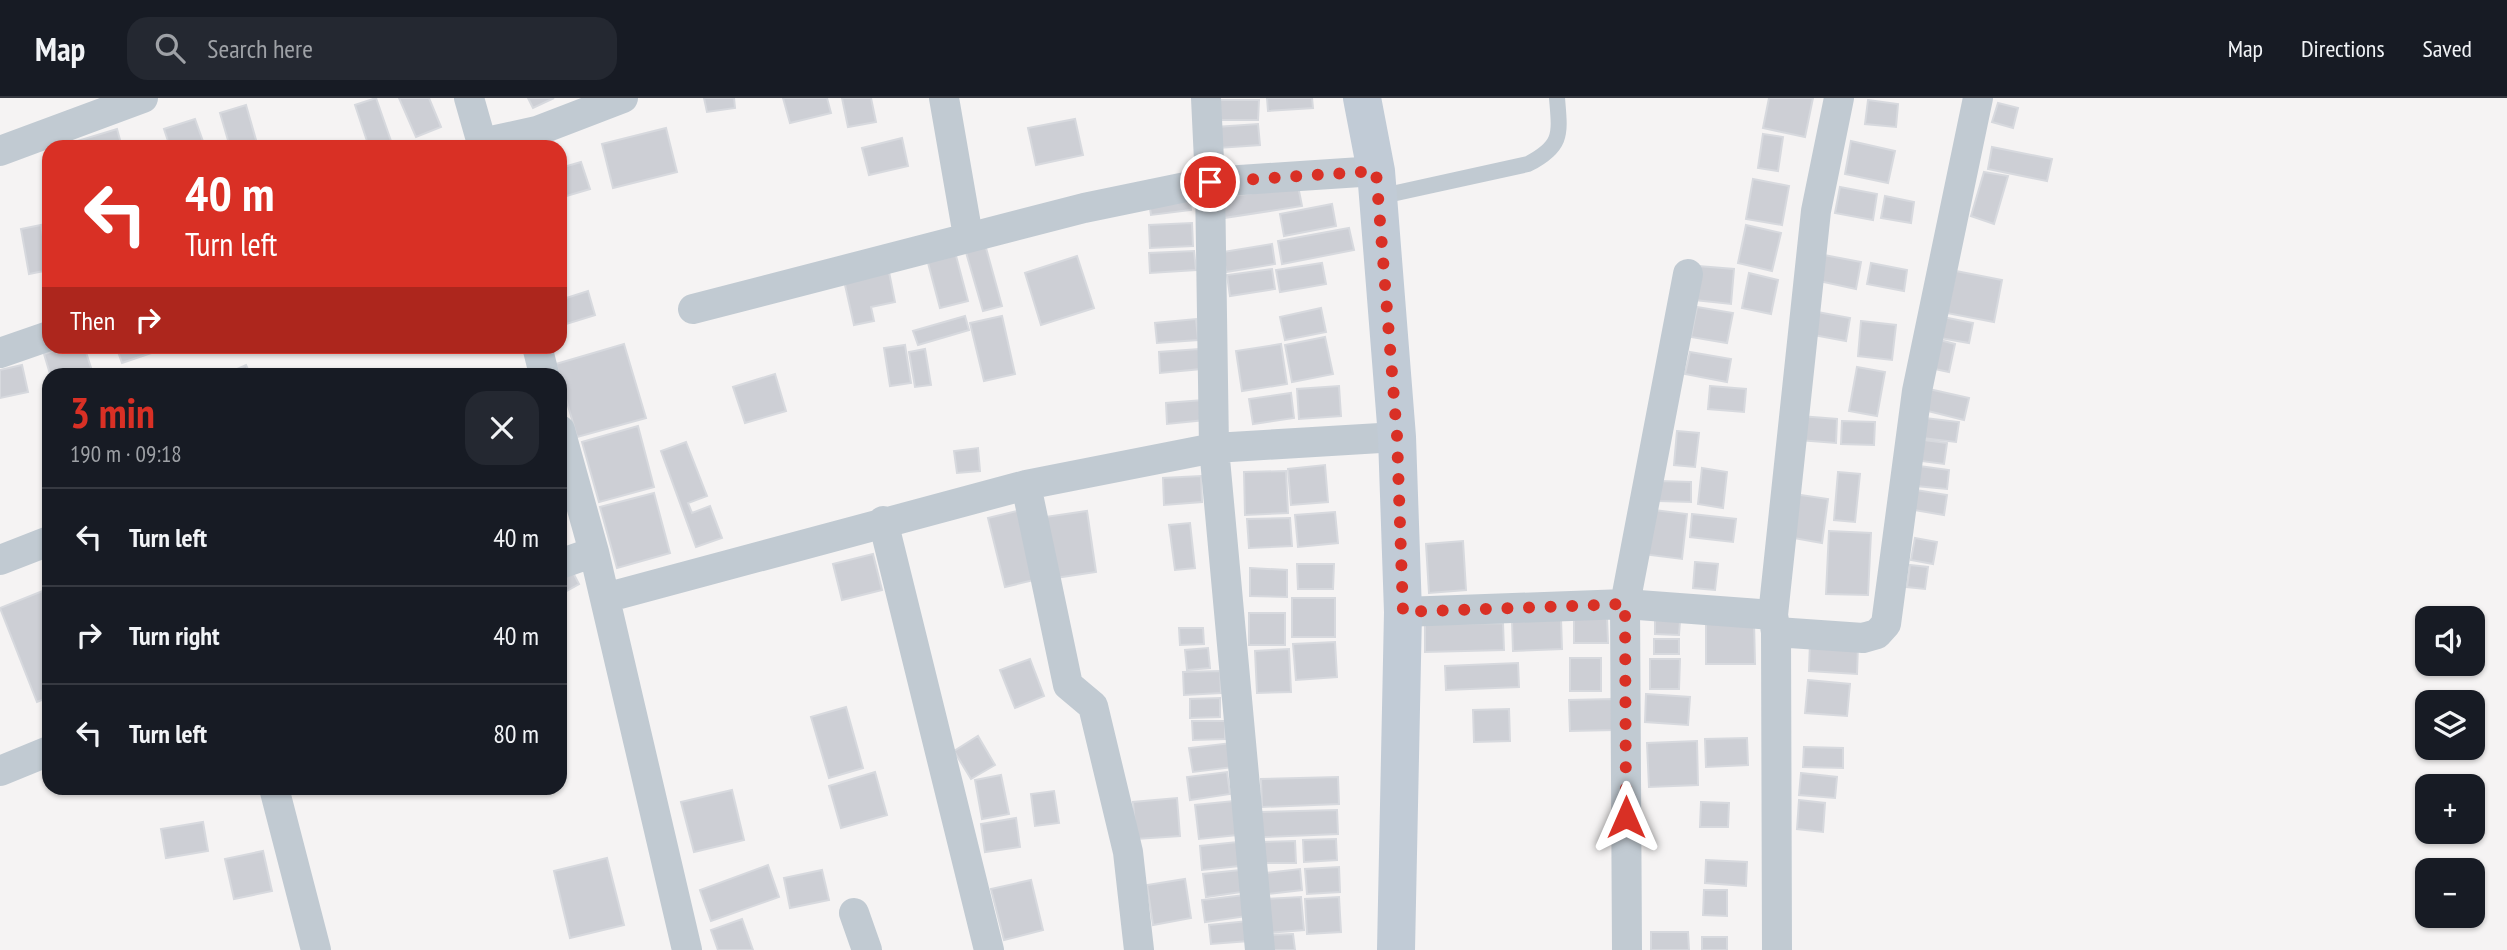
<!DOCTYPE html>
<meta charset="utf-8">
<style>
:root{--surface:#171b24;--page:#242831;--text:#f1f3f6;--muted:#9ea1a6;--line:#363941;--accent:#d93025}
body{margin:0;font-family:"PT Sans Narrow",sans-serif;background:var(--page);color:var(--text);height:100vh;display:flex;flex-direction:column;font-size:26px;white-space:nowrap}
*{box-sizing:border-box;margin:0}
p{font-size:23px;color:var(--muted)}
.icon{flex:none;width:38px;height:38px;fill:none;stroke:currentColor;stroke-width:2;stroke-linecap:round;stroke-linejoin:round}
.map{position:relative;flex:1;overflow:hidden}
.side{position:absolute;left:42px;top:270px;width:525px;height:427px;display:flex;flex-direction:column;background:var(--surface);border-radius:21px;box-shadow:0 2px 5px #0004}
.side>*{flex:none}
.banner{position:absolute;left:42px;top:42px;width:525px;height:214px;border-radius:21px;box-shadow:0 2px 5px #0004;background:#d93025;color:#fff;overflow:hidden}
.tools{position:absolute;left:2415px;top:508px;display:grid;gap:14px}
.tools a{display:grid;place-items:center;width:70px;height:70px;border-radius:14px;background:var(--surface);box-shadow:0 2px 5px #0004;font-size:35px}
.pin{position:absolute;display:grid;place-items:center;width:60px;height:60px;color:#fff;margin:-30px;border:4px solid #fff;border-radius:50%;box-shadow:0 2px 7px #0007}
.me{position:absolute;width:77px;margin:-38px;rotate:0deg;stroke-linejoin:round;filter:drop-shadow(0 0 5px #0008)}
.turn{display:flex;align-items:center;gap:24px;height:147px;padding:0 28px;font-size:32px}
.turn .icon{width:91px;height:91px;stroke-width:2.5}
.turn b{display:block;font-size:49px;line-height:60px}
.then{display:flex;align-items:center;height:66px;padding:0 28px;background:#0003;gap:14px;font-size:26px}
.round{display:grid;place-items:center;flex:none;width:74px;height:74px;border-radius:21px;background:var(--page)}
.headline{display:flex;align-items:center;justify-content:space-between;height:119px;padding:0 28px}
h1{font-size:42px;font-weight:700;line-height:52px;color:var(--accent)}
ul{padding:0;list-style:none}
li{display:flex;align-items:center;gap:21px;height:98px;padding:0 28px;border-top:2px solid var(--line)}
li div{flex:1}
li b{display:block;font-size:26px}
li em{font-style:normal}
header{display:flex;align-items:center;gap:42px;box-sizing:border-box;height:98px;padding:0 35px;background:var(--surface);border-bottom:2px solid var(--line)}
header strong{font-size:33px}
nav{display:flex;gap:38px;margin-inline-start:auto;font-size:24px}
.search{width:490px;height:63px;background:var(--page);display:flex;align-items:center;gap:18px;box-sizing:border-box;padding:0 24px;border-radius:21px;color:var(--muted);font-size:26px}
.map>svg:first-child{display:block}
.building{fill:#cdcfd5;stroke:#d7d9de;stroke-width:2}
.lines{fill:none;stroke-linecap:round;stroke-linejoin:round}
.lane{stroke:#c1cad2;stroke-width:16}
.street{stroke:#c1cad2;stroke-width:30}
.secondary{stroke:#c1cbd6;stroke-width:38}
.route{stroke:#d93025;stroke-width:12;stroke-dasharray:0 21.6}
</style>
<header>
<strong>Map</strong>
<div class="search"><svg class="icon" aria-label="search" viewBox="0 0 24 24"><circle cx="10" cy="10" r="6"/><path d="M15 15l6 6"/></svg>Search here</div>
<nav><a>Map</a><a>Directions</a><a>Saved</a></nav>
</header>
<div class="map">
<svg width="2507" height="852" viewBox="0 0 2507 852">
<rect width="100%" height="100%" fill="#f5f3f3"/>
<path class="building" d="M376,0L391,43L369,49L355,7Z
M399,0H429L441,29L416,39Z
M528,0H554L533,10Z
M704,0H734L735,10L707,14Z
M783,0H827L831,15L790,25Z
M842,0H871L876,24L848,29Z
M1267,0H1312L1313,10L1268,13Z
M1769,0H1813L1805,39L1763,30Z
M1218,2H1259L1258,22H1218Z
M1868,2L1898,6L1896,29L1865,26Z
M1998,5L2018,10L2013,30L1992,24Z
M246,7L258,49H230L220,15Z
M195,21L205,49H170L164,31Z
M1075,21L1083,57L1036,67L1028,30Z
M1258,26L1260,47L1218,50L1216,29Z
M666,30L677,74L613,90L602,46Z
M117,31L122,49H65L64,47Z
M1763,36L1783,39L1778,73L1758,70Z
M902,40L908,68L869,77L862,50Z
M1851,43L1895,53L1888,85L1845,76Z
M1992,49L2052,61L2047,83L1988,71Z
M581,64L590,91L560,100V70Z
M1984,74L2008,78L1994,126L1971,118Z
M1186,78L1191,112L1151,117L1146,83Z
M1753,81L1789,88L1782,127L1746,121Z
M1298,88L1302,108L1224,120L1221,100Z
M1840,89L1877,96L1873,122L1835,115Z
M1885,98L1914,104L1911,125L1881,120Z
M1332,106L1336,128L1284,138L1280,116Z
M1192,125L1193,148L1150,150L1149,127Z
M41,127L49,172L29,176L21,131Z
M1746,127L1781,135L1772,173L1738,165Z
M1349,130L1354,152L1282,166L1278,143Z
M951,139L968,203L940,210L923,146Z
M983,139L1002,208L983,213L963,144Z
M1272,146L1275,166L1226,174L1223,154Z
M1194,153L1196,172L1150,175L1149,155Z
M1824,157L1861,164L1856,191L1819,183Z
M1077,158L1094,210L1041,227L1025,175Z
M886,159L895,204L871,209L874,223L854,227L841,169Z
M1322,165L1326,186L1280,194L1276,172Z
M1871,165L1907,172L1904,193L1867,186Z
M1698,168L1734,171L1731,206L1695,202Z
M1272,171L1275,191L1230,198L1227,177Z
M1956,173L2002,182L1994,224L1947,215Z
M1749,175L1778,182L1771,216L1742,210Z
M588,193L595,217L560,228V202Z
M1697,209L1733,215L1727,245L1691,239Z
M1321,210L1326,234L1285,242L1280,219Z
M1812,213L1850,220L1846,243L1808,236Z
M965,218L969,232L918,247L913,233Z
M1002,218L1015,276L984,283L970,225Z
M1943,219L1973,225L1969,245L1940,240Z
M1196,221L1198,242L1157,245L1155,225Z
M1861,223L1896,227L1892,262L1858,258Z
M1325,239L1333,276L1292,284L1285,247Z
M1936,241L1955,246L1949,274L1930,270Z
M624,246L646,320L577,339L556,266Z
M1281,246L1287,286L1242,293L1236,253Z
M905,247L911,285L890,288L884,250Z
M67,248H84L93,276H50L44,256Z
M116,248H172L122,265Z
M925,251L931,287L915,289L909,254Z
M1199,251L1201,271L1160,275L1159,254Z
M1690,254L1731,261L1727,284L1685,276Z
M22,267L28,294L0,300V272Z
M246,267L250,276H226Z
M1857,269L1885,274L1877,318L1849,313Z
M775,276L786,313L745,325L733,289Z
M1339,288L1341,318L1299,321L1297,291Z
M1710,288L1746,291L1744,314L1708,311Z
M1929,291L1969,300L1964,322L1924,312Z
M1291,295L1294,320L1253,326L1249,301Z
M1203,302L1205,322L1167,326L1166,305Z
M1800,318L1837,321L1836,345L1799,342Z
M1925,320L1959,324L1956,344L1922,340Z
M1842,323L1875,324L1874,347L1841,346Z
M638,328L654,389L599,404L582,344Z
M1677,333L1699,335L1695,369L1674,367Z
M1924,342L1947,345L1944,366L1921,363Z
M686,344L707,398L688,405L692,415L710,408L722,440L696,449L661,353Z
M978,350L980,373L957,375L954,353Z
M1325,367L1328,404L1291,407L1288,371Z
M1919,368L1949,372L1947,391L1916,388Z
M1702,370L1727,374L1723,410L1698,406Z
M1286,373L1288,415L1245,417L1244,374Z
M1838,374L1860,376L1855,424L1834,422Z
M1201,378L1202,404L1164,407L1163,380Z
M1659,383L1691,384V404L1659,403Z
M1916,392L1947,397L1944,417L1914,412Z
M654,395L670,455L617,470L600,409Z
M1794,396L1828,401L1822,445L1788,439Z
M1646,411L1687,416L1682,461L1642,456Z
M1021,412L1038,481L1005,489L988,420Z
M1087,413L1096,474L1055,480L1045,419Z
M1335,414L1338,445L1298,449L1295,417Z
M1692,416L1736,421L1733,444L1690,439Z
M1290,420L1292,448L1249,450L1247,421Z
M1190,425L1195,470L1175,472L1169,427Z
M1829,433L1871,435L1868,497L1826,496Z
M1915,440L1937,444L1933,466L1911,462Z
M1463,443L1466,492L1429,495L1426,446Z
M873,456L882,492L842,502L833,466Z
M1695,464L1718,466L1715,492L1693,490Z
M568,465L579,486L565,494L560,485V469Z
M1297,466H1334L1333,491H1298Z
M1910,467L1928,469L1925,491L1907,489Z
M1250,470L1287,472V499L1250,498Z
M45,492L49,502V599L37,604L0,510Z
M1292,500H1335V539H1292Z
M1249,515H1285V547H1249Z
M1607,520L1608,545H1574V521Z
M1561,521L1562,551L1513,553L1512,523Z
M1655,522L1680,523L1679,537L1655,536Z
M1754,523L1755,566H1706V524Z
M1503,525L1504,552L1425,554V526Z
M1179,530H1203L1204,546L1180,547Z
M1654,541H1679V556H1654Z
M1335,544L1337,579L1296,582L1293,546Z
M1810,544L1858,547L1857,576L1809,573Z
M1208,550L1210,570L1187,572L1185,552Z
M1289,551L1291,594L1257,595L1255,553Z
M1570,560H1601V593H1570Z
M1030,561L1044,598L1015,610L1000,572Z
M1650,561H1680L1679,591H1650Z
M1518,565L1519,589L1446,592L1445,568Z
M1220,573L1221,595L1184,597L1183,574Z
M1808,582L1850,586L1847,618L1805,615Z
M1646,596L1690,599L1688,627L1645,624Z
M1220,600V619L1190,620V601Z
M1614,601L1615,632L1570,633L1569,602Z
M846,609L863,670L829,680L811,619Z
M1509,611L1510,643L1474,644L1473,612Z
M1192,623H1225V641L1193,642Z
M978,638L995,667L971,681L954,653Z
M1747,640L1748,667L1706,669L1705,641Z
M1697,643L1698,687L1649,689L1647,645Z
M1231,645L1234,669L1193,674L1189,650Z
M1804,649L1843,650V670L1803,669Z
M875,674L887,717L841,730L829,688Z
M1227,674L1230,696L1190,702L1187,679Z
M1801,675L1837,679L1835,700L1799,697Z
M1001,677L1009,716L982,721L975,682Z
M1338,679L1339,706L1262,709L1261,681Z
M732,692L744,742L694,754L681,704Z
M1054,693L1059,725L1035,728L1031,696Z
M1177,700L1180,738L1136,741L1133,704Z
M1799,702L1825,705L1823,734L1797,731Z
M1234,703L1237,737L1199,741L1195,707Z
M1701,704L1729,705L1728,729H1700Z
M1337,712L1338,736L1263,739L1261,714Z
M1016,720L1020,749L985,754L981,726Z
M203,724L208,753L166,760L161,731Z
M1336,741L1337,762L1304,764L1303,742Z
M1295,743L1296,765H1262L1261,744Z
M1237,744L1239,768L1202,772L1200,748Z
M263,753L272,793L234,801L225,761Z
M607,760L624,827L570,840L554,773Z
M1706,762L1747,764L1746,788L1705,785Z
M768,767L779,799L711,823L700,792Z
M1339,769L1340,794L1307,796L1305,771Z
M1300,771L1302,792L1268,796L1266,775Z
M822,772L829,802L790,810L784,780Z
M1240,772L1242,794L1206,799L1203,776Z
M1185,781L1191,820L1153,827L1147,787Z
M1031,782L1043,832L1004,842L991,791Z
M1704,792H1727V818L1703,817Z
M1244,797L1247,818L1205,824L1202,802Z
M1301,799L1304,832L1267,835L1265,801Z
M1339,799L1341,834L1307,836L1305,801Z
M742,821L753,852H718L711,832Z
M1248,823L1249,843L1211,846L1209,827Z
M1651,834H1688L1689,852H1651Z
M1293,836L1295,852H1270L1269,837Z
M1702,839H1727V852H1702Z"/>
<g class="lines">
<path class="lane" d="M1378,99L1528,66C1563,48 1560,36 1557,0"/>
<path class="street" d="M469,0L483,49
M944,0L968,138
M1206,0L1210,84L1214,350L1260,852
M482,45L537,33L623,0
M0,53L143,0
M693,211L1084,110L1210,84L1376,73
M537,248L544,276
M0,255L49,238
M560,332L594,454L687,852
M1026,387L1068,587L1093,608L1128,754L1139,852
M883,423L989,852
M0,462L49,443
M560,466L594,454
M605,500L1026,387L1214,350L1397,339
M1403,514L1625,506L1773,517L1776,534L1863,540L1877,536L1886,526L1917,293L1978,0
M1773,517L1816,113L1839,0
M1776,534L1777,852
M0,673L49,653
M274,690L316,852
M854,815L867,852
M1627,852L1625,506L1688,176"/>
<path class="secondary" d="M1362,0L1376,73L1397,339L1403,514L1396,852"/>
</g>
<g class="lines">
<path class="route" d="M1210,84L1376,73L1397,338L1403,514L1625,506L1626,719"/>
</g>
</svg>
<div class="tools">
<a><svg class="icon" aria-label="sound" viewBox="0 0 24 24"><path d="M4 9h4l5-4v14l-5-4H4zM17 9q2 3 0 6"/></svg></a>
<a><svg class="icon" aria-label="layers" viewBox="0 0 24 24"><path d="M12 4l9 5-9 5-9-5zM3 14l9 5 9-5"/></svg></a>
<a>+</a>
<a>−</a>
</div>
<div class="pin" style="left:1210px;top:84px;background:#d93025"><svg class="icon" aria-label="arrive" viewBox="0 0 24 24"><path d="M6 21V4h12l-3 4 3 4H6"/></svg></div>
<svg class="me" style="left:1626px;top:719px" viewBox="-20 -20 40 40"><path d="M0-17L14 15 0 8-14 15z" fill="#d93025" stroke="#fff" stroke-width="4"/></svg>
<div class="banner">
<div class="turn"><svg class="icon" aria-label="left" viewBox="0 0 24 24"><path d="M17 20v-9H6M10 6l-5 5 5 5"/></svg><div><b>40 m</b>Turn left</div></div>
<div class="then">Then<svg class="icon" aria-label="right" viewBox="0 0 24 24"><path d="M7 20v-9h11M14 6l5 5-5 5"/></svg></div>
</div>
<section class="side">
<div class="headline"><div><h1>3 min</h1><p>190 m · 09:18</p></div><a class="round"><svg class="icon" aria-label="close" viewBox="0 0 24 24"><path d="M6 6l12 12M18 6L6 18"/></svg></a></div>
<ul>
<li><svg class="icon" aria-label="left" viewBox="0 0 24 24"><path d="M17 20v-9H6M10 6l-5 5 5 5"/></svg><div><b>Turn left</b></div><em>40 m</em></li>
<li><svg class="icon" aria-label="right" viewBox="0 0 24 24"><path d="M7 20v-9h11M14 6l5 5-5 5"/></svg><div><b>Turn right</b></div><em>40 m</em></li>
<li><svg class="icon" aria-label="left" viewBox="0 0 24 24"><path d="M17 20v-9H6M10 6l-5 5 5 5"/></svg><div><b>Turn left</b></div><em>80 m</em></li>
</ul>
</section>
</div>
